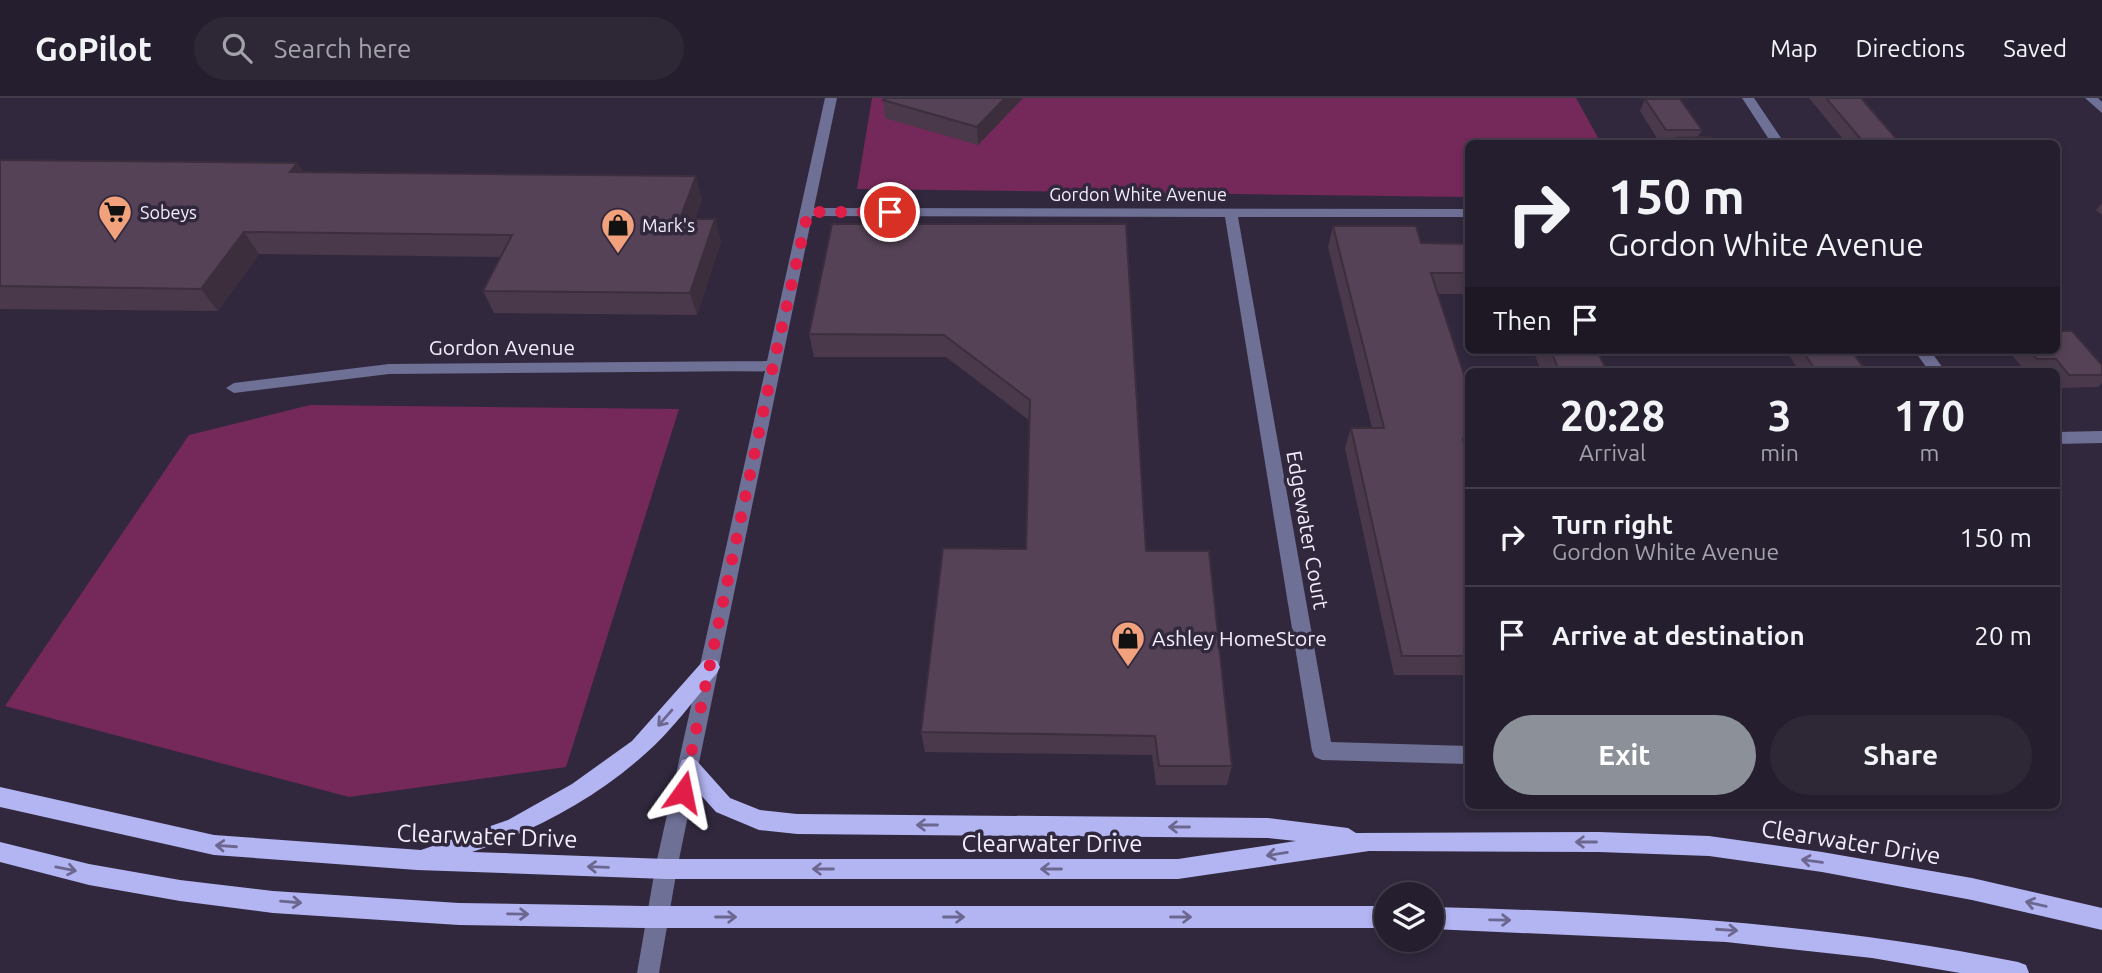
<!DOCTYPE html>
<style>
:root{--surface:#251e2e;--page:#2d2736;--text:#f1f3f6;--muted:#a3a2aa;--line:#423c4a;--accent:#8c9099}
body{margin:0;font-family:Ubuntu,sans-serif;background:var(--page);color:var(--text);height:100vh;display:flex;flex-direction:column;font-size:26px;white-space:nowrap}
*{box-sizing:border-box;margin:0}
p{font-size:23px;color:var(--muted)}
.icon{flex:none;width:38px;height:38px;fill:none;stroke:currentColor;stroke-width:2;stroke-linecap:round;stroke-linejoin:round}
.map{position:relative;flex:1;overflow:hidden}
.drawer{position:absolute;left:1465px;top:270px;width:595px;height:441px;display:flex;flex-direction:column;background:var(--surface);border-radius:10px;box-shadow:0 4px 10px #0003,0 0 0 2px var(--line)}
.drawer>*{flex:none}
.top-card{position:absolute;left:1465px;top:42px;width:595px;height:214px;border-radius:10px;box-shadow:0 4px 10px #0003,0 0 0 2px var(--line);background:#251e2e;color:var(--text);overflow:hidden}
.tools{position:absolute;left:1374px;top:784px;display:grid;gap:14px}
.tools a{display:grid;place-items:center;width:70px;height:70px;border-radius:50%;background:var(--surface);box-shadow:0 4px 10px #0003,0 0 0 2px var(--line);font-size:35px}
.pin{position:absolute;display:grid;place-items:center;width:60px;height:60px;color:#fff;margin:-30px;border:4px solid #fff;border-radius:50%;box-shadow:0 2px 7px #0007}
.me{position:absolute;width:77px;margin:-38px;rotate:12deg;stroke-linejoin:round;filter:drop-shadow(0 0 5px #0008)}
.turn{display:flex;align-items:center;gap:24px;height:147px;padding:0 28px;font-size:32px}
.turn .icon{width:91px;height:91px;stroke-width:2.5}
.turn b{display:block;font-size:49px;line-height:60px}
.then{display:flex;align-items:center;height:66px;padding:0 28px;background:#0003;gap:14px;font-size:26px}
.eta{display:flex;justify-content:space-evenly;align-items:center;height:119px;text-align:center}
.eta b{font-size:42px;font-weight:600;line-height:49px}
.action{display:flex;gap:14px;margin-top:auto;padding:14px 28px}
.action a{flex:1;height:80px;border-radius:42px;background:var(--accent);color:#fff;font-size:28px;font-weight:600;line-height:80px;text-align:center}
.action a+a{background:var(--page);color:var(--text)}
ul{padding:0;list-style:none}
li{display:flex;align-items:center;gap:21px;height:98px;padding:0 28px;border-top:2px solid var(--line)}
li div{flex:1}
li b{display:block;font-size:26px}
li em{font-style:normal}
header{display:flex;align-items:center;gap:42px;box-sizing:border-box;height:98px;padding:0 35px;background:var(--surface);border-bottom:2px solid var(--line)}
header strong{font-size:33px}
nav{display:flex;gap:38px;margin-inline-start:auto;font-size:24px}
.search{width:490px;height:63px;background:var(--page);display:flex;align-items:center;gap:18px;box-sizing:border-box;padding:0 24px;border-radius:38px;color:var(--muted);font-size:26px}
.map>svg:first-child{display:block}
.green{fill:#75295a}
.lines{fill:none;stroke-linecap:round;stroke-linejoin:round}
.minor{fill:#6f7096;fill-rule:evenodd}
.major{fill:#b3b5f3;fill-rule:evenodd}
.wall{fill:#49394a}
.shaded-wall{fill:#3c2e3c}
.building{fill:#554256;stroke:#3c2e3c;stroke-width:2}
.oneway{stroke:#6c678f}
.route{stroke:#e11d48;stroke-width:12;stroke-dasharray:0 21.6}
.labels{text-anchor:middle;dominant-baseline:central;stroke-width:7;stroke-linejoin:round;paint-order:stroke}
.far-street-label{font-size:18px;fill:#f3eefc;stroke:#31283d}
.far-poi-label{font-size:18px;fill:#f3eefc;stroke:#31283d;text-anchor:start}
.street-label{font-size:21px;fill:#f3eefc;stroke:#31283d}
.poi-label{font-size:21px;fill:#f3eefc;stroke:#31283d;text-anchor:start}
.near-street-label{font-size:24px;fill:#f3eefc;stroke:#31283d}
</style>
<header>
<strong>GoPilot</strong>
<div class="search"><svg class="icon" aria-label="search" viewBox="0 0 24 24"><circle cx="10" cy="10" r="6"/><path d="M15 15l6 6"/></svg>Search here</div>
<nav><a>Map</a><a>Directions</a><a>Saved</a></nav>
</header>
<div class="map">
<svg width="2102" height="875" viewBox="0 0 2102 875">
<rect width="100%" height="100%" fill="#31283d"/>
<path class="green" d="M872,0H1576L1601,45L1468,46V99L857,91Z
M310,307L679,311L566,669L349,699L5,608L189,337Z"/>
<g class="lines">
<path class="minor" d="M825,0H837L814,110L1468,111V119H1238L1331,644L1468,648V666L1322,662L1315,659L1312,653L1225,119L812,118L677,771L659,875H637L655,771L765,273L389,276L234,295L226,290L234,285L389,266L767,263Z
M1742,0H1754L1785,46H1772Z
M2085,0H2098L2102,4V15Z
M1914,252H1930L1945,273H1929Z
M2102,333V345L2056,346V334Z"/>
<path class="major" d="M710,561L717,563L720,569L717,575C694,601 672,633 645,656C596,700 535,733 472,754L666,761H1178L1296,743L1268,740L797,736L759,732L716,714L682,676L679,669L682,662L689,660L696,662L730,700L760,712L797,716L1268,720L1348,730L1356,735L1599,734L1709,738L1822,754L1972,780L2102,810V832L1972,802L1822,774L1709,758L1599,754L1369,753L1178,781H666L417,772L214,757L0,709V689L214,737L421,752L508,722L572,686L632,643L703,563Z
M0,744L89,766L180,782L273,793L459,805L644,808H1386V830H644L459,827L273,815L180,803L89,787L0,764Z
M1432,809C1629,814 1824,825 2018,864L2026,867L2029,875H1960L1872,860L1726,844L1432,831Z"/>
</g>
<path class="wall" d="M885,0H1023L978,47L885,20L883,2Z
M1809,0H1861L1901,46H1847Z
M1645,1L1702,32L1698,39L1714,46L1660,45L1640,13Z
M0,62L297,65L303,74L702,101L695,121H715L721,144L697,217L494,215L483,193L500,159L259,156L218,213L0,211Z
M2102,105V117L2096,112Z
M1126,126L1146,453L1232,668L1227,687H1156L1152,657L925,654L921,634L1026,451L1030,323L946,259H814L809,236Z
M1333,128L1421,145L1468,146V196H1438L1468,289V577H1394L1345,350L1351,330H1372L1328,149Z
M1533,252H1597L1607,273H1541Z
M1786,252H1862L1856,259L1866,273H1799Z
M2008,252H2056L2102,267V285L2098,289L2057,290L2056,288V273H2025Z"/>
<path class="shaded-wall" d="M1005,0H1023L978,47L977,29Z
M297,65L310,87L290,74Z
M696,78L702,101L687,143L680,121Z
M715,121L721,144L697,217L690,195Z
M244,134L259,156L218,213L201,191Z"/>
<path class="building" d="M885,0H1005L977,29L883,2Z
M1826,0H1861L1901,46H1865Z
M1645,1H1680L1702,32H1666Z
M1710,39L1714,46H1680L1676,40Z
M0,62L297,65L290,74L696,78L680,121H715L690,195L483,193L512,137L244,134L201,191L0,188Z
M832,126H1126L1146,453H1209L1232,668H1159L1155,638L921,634L943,450L1026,451L1030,302L944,237L809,236Z
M1333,128H1416L1421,145L1468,146V175H1431L1468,289V341H1463L1468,357V558H1402L1351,330H1384Z
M2056,233H2072L2102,267V277H2069L2056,261H2037L2029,252H2056Z
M1551,252H1597L1607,273H1559Z
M1802,252H1851L1866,273H1816Z"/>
<defs><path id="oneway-shaft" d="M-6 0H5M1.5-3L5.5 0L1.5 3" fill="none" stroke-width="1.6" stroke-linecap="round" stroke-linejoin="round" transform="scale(1.75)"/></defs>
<g class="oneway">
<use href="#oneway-shaft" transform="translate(665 620) rotate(131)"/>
<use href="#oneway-shaft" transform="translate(927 727) rotate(-180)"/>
<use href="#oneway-shaft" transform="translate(1179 729) rotate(-180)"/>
<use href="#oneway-shaft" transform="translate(1586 744) rotate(-180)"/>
<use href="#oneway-shaft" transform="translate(226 748) rotate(-176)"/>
<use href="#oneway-shaft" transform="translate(1277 756) rotate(171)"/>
<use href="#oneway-shaft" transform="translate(1812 763) rotate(-172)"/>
<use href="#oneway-shaft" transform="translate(598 769) rotate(-178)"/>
<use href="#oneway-shaft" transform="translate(66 771) rotate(11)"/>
<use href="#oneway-shaft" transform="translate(823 771) rotate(180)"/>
<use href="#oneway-shaft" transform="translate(1051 771) rotate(180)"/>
<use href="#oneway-shaft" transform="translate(291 804) rotate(5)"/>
<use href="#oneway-shaft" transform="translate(2036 806) rotate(-167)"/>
<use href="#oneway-shaft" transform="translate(518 816) rotate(1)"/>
<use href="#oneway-shaft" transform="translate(726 819)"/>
<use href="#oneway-shaft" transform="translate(954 819)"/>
<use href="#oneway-shaft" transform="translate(1181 819)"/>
<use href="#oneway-shaft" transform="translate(1500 822) rotate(1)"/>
<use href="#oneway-shaft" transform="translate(1727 832) rotate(4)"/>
</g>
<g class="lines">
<path class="route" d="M683,694L773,268L808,114H890"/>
</g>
<defs>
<g id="supermarket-pin" transform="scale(1.75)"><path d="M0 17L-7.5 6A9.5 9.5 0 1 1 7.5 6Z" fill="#f1a17c" stroke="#31283d"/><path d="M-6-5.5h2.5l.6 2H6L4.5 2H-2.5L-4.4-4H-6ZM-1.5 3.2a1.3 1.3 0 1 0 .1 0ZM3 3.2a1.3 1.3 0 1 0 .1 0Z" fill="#111"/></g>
<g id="shop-pin" transform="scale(1.75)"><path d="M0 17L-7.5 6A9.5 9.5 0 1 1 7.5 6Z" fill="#f1a17c" stroke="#31283d"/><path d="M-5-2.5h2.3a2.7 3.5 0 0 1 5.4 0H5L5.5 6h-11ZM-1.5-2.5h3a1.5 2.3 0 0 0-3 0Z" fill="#111"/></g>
</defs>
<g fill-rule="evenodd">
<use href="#supermarket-pin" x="115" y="114"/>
<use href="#shop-pin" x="618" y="127"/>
<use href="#shop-pin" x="1128" y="540"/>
</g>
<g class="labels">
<g class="far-street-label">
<text x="1138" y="96">Gordon White Avenue</text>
</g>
<g class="far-poi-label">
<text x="140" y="114">Sobeys</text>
<text x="642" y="127">Mark's</text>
</g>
<g class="street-label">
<text x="502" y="249">Gordon Avenue</text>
<text transform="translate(1308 432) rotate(80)">Edgewater Court</text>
</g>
<g class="poi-label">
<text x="1152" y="540">Ashley HomeStore</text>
</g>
<g class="near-street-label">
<text transform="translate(487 738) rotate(2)">Clearwater Drive</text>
<text transform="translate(1851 744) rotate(9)">Clearwater Drive</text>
<text x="1052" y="745">Clearwater Drive</text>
</g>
</g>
</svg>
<div class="tools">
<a><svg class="icon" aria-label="layers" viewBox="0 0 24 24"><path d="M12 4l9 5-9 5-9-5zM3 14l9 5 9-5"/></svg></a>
</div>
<div class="pin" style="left:890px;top:114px;background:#d93025"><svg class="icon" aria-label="arrive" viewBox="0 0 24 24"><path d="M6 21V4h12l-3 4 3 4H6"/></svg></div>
<svg class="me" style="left:683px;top:694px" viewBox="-20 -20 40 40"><path d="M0-17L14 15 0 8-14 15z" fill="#e11d48" stroke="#fff" stroke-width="4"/></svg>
<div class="top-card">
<div class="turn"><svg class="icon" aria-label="right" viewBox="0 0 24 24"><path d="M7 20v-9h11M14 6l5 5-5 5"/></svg><div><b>150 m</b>Gordon White Avenue</div></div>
<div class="then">Then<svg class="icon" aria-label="arrive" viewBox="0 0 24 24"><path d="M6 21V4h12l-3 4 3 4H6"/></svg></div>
</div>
<section class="drawer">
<div class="eta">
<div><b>20:28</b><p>Arrival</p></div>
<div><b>3</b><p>min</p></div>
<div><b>170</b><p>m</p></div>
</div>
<ul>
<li><svg class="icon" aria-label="right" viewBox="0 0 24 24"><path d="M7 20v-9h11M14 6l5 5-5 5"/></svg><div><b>Turn right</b><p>Gordon White Avenue</p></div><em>150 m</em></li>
<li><svg class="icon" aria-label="arrive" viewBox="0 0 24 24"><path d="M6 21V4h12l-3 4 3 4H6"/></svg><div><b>Arrive at destination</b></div><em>20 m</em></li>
</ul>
<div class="action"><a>Exit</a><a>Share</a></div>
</section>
</div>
